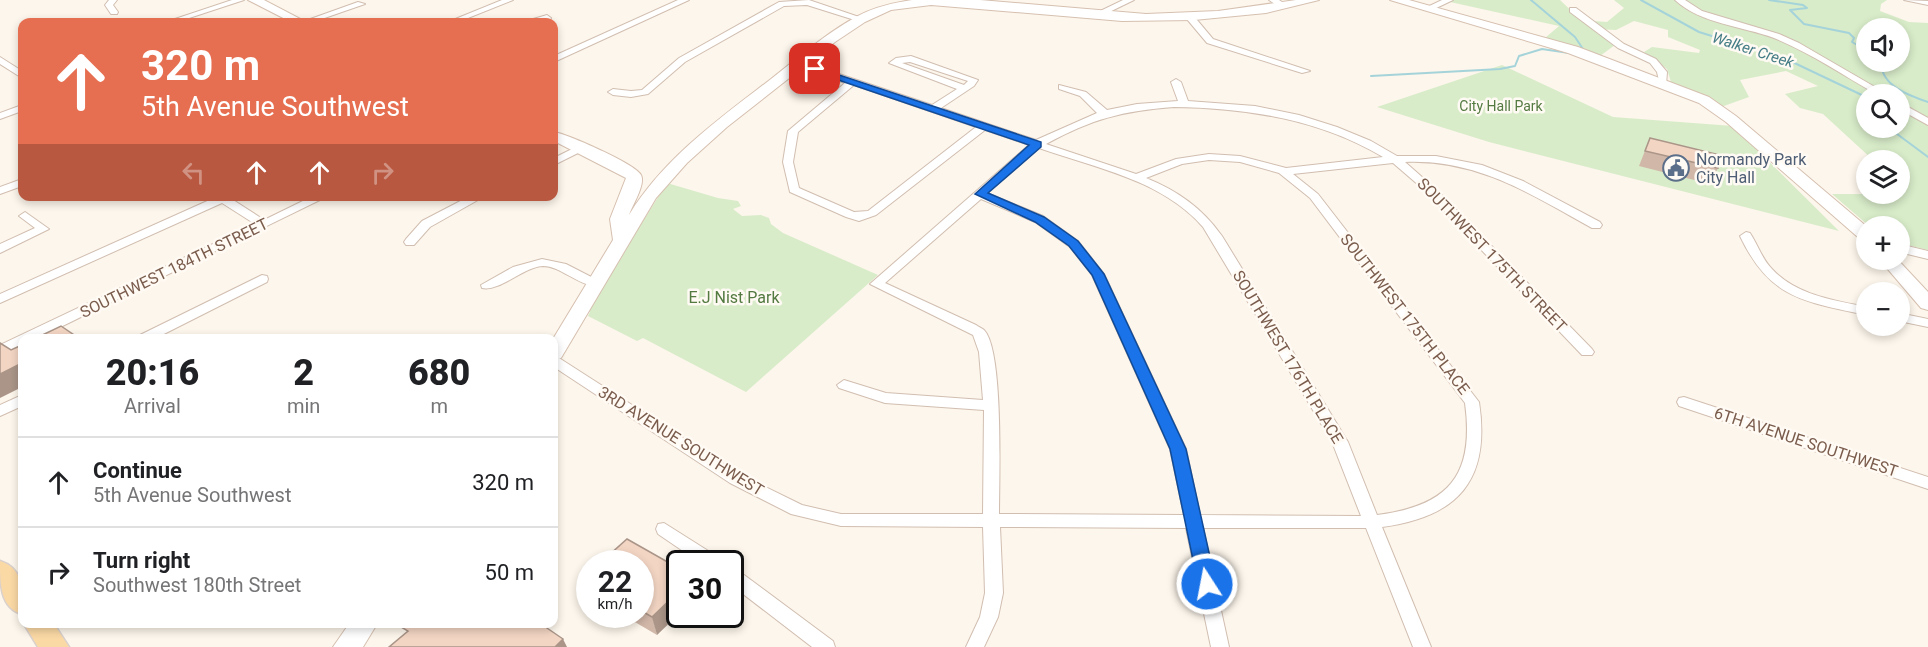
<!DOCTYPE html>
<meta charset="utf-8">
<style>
:root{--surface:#fff;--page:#f2f2f2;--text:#202124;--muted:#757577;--line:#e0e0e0}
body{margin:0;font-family:Roboto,sans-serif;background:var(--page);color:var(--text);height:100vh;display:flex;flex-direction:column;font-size:22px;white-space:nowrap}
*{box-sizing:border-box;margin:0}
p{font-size:20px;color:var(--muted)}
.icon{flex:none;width:33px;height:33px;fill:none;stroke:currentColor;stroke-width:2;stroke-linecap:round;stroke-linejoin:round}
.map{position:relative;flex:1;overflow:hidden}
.drawer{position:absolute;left:18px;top:334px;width:540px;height:294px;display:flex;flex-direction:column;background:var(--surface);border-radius:12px;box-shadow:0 3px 9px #0003}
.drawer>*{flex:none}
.guide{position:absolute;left:18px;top:18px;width:540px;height:183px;border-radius:12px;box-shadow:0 3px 9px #0003;background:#e76f51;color:#fff;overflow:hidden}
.buttons{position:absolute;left:1856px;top:18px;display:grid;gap:12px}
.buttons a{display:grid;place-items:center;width:54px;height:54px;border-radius:50%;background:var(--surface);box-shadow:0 3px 9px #0003;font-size:30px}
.speed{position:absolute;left:576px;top:550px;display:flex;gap:12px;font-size:30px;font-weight:700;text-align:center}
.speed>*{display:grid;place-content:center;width:78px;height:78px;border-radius:50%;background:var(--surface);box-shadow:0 3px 9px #0003;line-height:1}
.speed small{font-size:15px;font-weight:400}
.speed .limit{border:3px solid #111;border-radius:9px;background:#fff;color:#111}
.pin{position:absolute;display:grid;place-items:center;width:51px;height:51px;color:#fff;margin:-26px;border-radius:12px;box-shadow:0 3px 9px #0006}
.me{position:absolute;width:66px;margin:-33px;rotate:349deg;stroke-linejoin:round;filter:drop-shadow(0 0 4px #0008)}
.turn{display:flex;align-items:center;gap:21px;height:126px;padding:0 24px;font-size:27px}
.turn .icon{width:78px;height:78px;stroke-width:2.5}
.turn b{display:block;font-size:42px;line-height:51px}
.lanes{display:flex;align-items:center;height:57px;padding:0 24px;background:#0003;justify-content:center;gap:30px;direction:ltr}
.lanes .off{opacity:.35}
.eta{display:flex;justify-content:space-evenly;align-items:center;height:102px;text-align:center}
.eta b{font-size:36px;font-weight:800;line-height:42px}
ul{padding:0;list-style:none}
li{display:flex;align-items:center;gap:18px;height:90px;padding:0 24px;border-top:2px solid var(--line)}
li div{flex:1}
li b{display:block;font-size:22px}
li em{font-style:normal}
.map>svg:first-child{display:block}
.green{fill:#d8ecc9;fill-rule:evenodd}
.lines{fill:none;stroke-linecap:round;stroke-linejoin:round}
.stream{stroke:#a5d3da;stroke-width:2}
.street-casing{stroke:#d1beb0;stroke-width:2}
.secondary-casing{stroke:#d6c0b0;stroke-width:2}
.primary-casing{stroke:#dad1cd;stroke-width:3}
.street{fill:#fff;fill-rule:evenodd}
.secondary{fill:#fff;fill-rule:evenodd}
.primary{fill:#fbd9a5;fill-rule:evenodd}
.wall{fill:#d1b7a8}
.shaded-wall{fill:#aa9588}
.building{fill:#f3d5c3;stroke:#aa9588;stroke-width:1.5}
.route{fill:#1a73e8;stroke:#114b97;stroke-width:1.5}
.labels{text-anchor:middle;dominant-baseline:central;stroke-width:5;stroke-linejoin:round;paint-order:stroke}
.far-park-label{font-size:14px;fill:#537a41;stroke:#fffaf3}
.far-water-label{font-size:15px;font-style:italic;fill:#437c86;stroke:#fffaf3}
.service-label{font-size:16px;fill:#4e5e75;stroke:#fffaf3;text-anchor:start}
.street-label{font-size:16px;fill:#7a5c4d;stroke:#fffaf3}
.park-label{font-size:16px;fill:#537a41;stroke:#fffaf3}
</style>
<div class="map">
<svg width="1928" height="647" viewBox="0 0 1928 647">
<rect width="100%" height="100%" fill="#fdf6ec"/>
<path class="green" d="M1441,0H1560L1581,20L1607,22L1624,8L1614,0H1887L1881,4L1880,11L1909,22L1928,23V250L1899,243V226H1869L1832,194H1899V160H1873L1823,114L1800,108L1785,94L1818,86L1786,71L1740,80L1749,97L1721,107L1671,82L1667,69L1644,52L1652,47L1699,53L1700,50L1668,37V30L1634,21L1616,30L1595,29L1615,45L1600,56L1545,38L1559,26ZM1866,28H1899V62H1866ZM1866,94H1899V128H1866Z
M1502,65L1613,117L1733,126L1839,231L1489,142L1377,107Z
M667,183L718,198L738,201L741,206L733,209L742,216L761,215L769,218L771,224L783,233L878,275L746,392L643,338L637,341L588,316L590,312L587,310Z"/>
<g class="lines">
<path class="stream" d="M1531,0L1575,37L1585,52
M1641,0L1699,32L1786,59L1866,97
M1769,0L1803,5L1807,8L1790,10L1804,24L1849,33L1854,38L1852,42L1866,50
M1882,62C1879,85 1910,96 1928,102
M1371,76L1500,69L1515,66L1519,56L1542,49L1569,53
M1889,128L1928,157"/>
<g class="street-casing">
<path id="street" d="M109,0H117L113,5L118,12L117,14H111L105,5Z
M232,0H244L177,22H166Z
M502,0H513L458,22H448Z
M678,0H689L554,62V56Z
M809,0L865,19L861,22L807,5L784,6L685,62L648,94L631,97L613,95L608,92L613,89L631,91L642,90L679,58L779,2Z
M1123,0H1134L1099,17L1092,15Z
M1269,0H1279L1288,6L1281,8Z
M1442,0H1453L1430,11L1423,9Z
M1675,0H1685L1702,11L1779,34L1799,43L1887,94H1876C1843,75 1809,52 1774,38C1742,26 1701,24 1675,0Z
M1904,0L1928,1V5Z
M358,2L365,4L313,22H302Z
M1570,8H1576L1624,44L1656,59L1667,72L1666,85H1660L1657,72L1650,63L1618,48L1570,12Z
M1186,14H1192L1213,39L1310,71L1302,73L1207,43L1186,18Z
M547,15L551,18L550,20L523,22Z
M911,56L978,80L974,86L941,108L1036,140L1097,113L1080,96L1059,89V85L1086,92L1107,110L1137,104L1178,101L1171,82L1176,79L1181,82L1188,101L1255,106L1299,115L1337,127L1371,141L1397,156H1436L1482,165L1523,181L1600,222L1602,225L1600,228H1592C1530,194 1478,159 1405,162L1439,192L1592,349L1594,352L1592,355H1582L1422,188L1393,163L1293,174L1318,194L1479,402C1491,480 1458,517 1382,527L1431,647H1413L1366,528H1203L1229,647H1211L1186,528L1000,527L1003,593L998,617L984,647H966L980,617L985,593L983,527L841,526L791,514L730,483L554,367V357L559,358L741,475L802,505L841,514H983L984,410L885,403L839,388L837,385L844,380L886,393L983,400L979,352L973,335L870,284L1029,145L985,130L876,215L859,221L846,217L790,192L783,162L788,131L845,83L794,65V61H800L932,105L957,89L889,63L896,58ZM910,62L968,81L964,85L902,63ZM854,85L976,127L868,211L854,212L799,188L793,162L798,132ZM1174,107C1247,108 1319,119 1383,157L1286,168L1240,156L1209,154L1176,159L1136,174L1046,144C1092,119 1122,111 1174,107ZM1039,148C1096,168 1162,180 1203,227L1332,442L1361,516L1200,515L1186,449L1104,274L1078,241L1043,216L987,193ZM1209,160L1240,162L1279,173L1310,198L1465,403C1475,476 1448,506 1377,515L1348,442L1222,236C1202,208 1178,191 1146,178L1182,164ZM981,199L1035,222L1070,247L1092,275L1170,449L1184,515L999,514C999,481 1004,350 984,330C982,328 978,327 976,325L885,283Z
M0,57L22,71V78L0,64Z
M1899,102L1928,118V125L1899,109Z
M22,105V111L0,119V113Z
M580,145L584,146V150L554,165V158Z
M22,179V186L0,194V187Z
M213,196H227L264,220L313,196H328L36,339H22V345L0,355V345L255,224L222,203L0,303V294L214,198Z
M470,196H485L430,227L414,245H406L404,242L406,239L422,221Z
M25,212L49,229L0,253V244L35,228L19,216Z
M1746,232L1750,233C1758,245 1762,259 1772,269C1796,295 1833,300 1866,307V315C1803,301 1770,299 1740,236Z
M1899,244L1928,251V259L1899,252Z
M542,259L566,264L601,282L600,285C581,289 562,266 543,266C523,267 500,292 482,288L481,285L513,267Z
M262,275L267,276L268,279L267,282L154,339H136L138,336Z
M1899,313L1928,319V327L1899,321Z
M22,395V406L0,416V405Z
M1684,397L1928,477V489L1679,406L1677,402L1679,398Z
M664,523L721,559L724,564H702L658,534L656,529L658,524Z
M730,567L736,569L833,641L835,647H812L730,584Z"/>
</g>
<g class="secondary-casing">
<path id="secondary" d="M248,0H264L306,22H291Z
M912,0H980L1146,14L1218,11L1296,0H1319L1266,13L1194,20L1122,21L931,5L891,10L865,22L835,42L727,127L687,163L656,198L564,353L561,358L554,359L553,339L613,240L610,219L626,178L554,141V132C567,134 636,164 641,175C646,184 632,206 629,215C664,158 719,119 771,79C798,58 825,34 856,17C874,7 892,3 912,0Z
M1390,0H1409L1578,47L1709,97L1736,116L1866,226V240L1860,239L1726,122L1699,103L1568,53Z
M1880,260H1898L1928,292V310L1921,308Z
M349,624H377L363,647H333Z"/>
</g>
<g class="primary-casing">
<path id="primary" d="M0,561C25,569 22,592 22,614C0,608 0,583 0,561Z
M24,624H54L69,647H38Z"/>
</g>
<use href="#street" class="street"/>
<use href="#secondary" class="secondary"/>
<use href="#primary" class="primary"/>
</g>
<path class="wall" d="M1650,138L1718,168L1710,184L1639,166Z
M640,564L657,635L623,615H640Z
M590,573V591L585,577Z"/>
<path class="shaded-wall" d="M22,363V387L0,398V374Z
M680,590V613L657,635L652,617Z
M563,639L567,647H555Z"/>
<path class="building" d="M1650,138L1720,155L1718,168L1645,151Z
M61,326L77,337L73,339H34Z
M0,343L11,350L22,345V363L0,374Z
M627,539L680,569V590L652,617L640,610V564H599Z
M590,573V580L585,577Z
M405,624H541L563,639L555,647H389L408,631L401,627Z"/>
<path class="route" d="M815,67L1041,142V147L988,193L1044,217L1078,241L1104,274L1186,449L1216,584L1214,589L1207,591L1201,589L1198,584L1170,449L1092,275L1069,246L1035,222L975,194L1029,145L812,71L810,69Z"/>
<defs>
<g id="civic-ring" transform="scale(1.35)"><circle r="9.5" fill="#fffaf3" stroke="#5c6f8a" stroke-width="1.5"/><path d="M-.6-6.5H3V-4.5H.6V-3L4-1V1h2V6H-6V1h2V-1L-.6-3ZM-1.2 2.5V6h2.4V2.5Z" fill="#5c6f8a"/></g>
</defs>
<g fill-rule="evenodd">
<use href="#civic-ring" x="1676" y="168"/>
</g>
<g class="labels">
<g class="far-park-label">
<text x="1501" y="106">City Hall Park</text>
</g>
<g class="far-water-label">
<text transform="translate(1753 50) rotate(18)">Walker Creek</text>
</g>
<g class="service-label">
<text x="1696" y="159">Normandy Park<tspan x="1696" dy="18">City Hall</tspan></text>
</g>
<g class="street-label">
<text transform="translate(1492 255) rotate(46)">SOUTHWEST 175TH STREET</text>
<text transform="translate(174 268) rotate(-26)">SOUTHWEST 184TH STREET</text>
<text transform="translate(1405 314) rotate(52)">SOUTHWEST 175TH PLACE</text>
<text transform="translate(1288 357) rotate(59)">SOUTHWEST 176TH PLACE</text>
<text transform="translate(681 441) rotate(32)">3RD AVENUE SOUTHWEST</text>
<text transform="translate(1806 442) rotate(18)">6TH AVENUE SOUTHWEST</text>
</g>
<g class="park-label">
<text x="734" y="297">E.J Nist Park</text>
</g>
</g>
</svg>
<div class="buttons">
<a><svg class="icon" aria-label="sound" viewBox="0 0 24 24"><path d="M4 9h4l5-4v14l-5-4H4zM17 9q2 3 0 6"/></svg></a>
<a><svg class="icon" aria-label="search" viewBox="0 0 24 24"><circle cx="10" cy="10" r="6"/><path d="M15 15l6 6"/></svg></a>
<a><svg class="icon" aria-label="layers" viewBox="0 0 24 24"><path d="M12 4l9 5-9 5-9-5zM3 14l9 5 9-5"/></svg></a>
<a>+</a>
<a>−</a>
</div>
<div class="speed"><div>22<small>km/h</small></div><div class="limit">30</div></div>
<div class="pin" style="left:815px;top:69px;background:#d93025"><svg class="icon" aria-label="arrive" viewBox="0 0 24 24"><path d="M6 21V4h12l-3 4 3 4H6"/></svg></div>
<svg class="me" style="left:1207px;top:584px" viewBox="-20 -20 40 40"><circle r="17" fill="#1a73e8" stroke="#fff" stroke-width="3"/><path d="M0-11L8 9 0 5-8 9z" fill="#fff"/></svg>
<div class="guide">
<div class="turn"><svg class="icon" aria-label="ahead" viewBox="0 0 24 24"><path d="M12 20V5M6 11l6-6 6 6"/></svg><div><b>320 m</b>5th Avenue Southwest</div></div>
<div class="lanes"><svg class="icon off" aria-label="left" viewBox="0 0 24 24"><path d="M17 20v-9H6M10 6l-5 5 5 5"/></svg><svg class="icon" aria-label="ahead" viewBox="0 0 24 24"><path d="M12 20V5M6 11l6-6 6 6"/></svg><svg class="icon" aria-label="ahead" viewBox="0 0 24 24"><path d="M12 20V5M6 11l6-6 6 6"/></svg><svg class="icon off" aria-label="right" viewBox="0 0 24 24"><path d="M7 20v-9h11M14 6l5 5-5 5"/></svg></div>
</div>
<section class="drawer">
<div class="eta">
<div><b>20:16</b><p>Arrival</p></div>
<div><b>2</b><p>min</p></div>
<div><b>680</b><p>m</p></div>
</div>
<ul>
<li><svg class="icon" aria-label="ahead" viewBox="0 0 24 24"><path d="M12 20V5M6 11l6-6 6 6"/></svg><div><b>Continue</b><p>5th Avenue Southwest</p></div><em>320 m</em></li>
<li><svg class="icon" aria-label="right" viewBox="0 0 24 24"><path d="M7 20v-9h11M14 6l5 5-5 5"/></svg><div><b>Turn right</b><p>Southwest 180th Street</p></div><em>50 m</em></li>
</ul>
</section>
</div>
